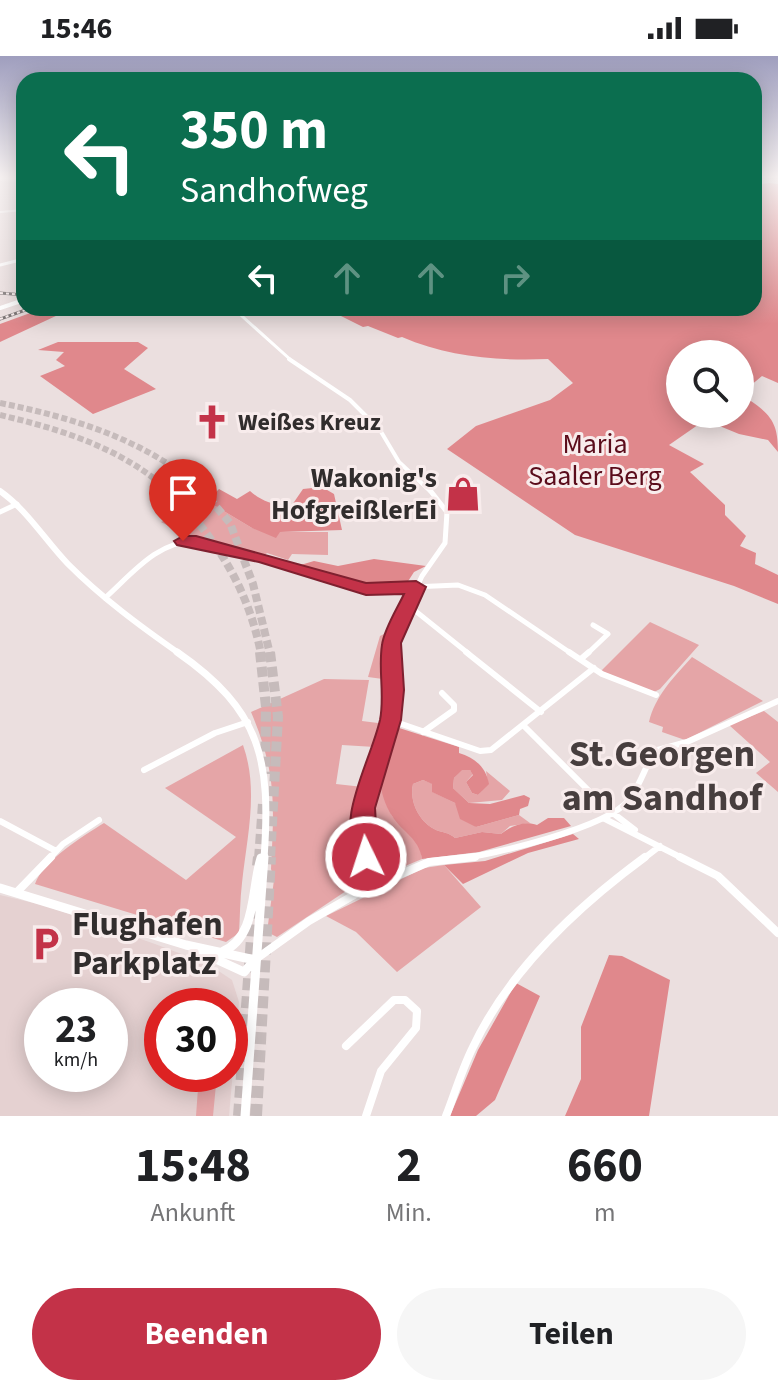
<!DOCTYPE html>
<html lang="de">
<meta charset="utf-8">
<style>
:root{--surface:#fff;--page:#f6f6f6;--text:#202124;--muted:#757577;--accent:#c33248}
body{margin:0;font-family:"Source Sans 3",sans-serif;background:var(--page);color:var(--text);height:100vh;display:flex;flex-direction:column;font-size:30px;white-space:nowrap}
*{box-sizing:border-box;margin:0}
p{font-size:26px;color:var(--muted)}
.icon{flex:none;width:44px;height:44px;fill:none;stroke:currentColor;stroke-width:2;stroke-linecap:round;stroke-linejoin:round}
.map{position:relative;height:1060px;overflow:hidden}
.side{display:flex;flex-direction:column;background:var(--surface);flex:1}
.side>*{flex:none}
.guide{position:absolute;left:16px;top:16px;width:746px;height:244px;border-radius:24px;box-shadow:0 4px 20px #0003;background:#0b6e4f;color:#fff;overflow:hidden}
.controls{position:absolute;left:666px;top:284px;display:grid;gap:16px}
.controls a{display:grid;place-items:center;width:88px;height:88px;border-radius:50%;background:var(--surface);box-shadow:0 4px 20px #0003;font-size:40px}
.speed{position:absolute;left:24px;top:932px;display:flex;gap:16px;font-size:40px;font-weight:700;text-align:center}
.speed>*{display:grid;place-content:center;width:104px;height:104px;border-radius:50%;background:var(--surface);box-shadow:0 4px 20px #0003;line-height:1}
.speed small{font-size:20px;font-weight:400}
.speed .limit{border:12px solid #d22;background:#fff;color:#111}
.pin{position:absolute;display:grid;place-items:center;width:68px;height:68px;color:#fff;margin:-82px -34px;border-radius:50% 50% 50% 0;rotate:-45deg;box-shadow:0 0 8px #0007}
.pin .icon{rotate:45deg}
.me{position:absolute;width:88px;margin:-44px;rotate:356deg;stroke-linejoin:round;filter:drop-shadow(0 0 6px #0008)}
.turn{display:flex;align-items:center;gap:28px;height:168px;padding:0 32px;font-size:36px}
.turn .icon{width:104px;height:104px;stroke-width:2.5}
.turn b{display:block;font-size:56px;line-height:68px}
.lanes{display:flex;align-items:center;height:76px;padding:0 32px;background:#0003;justify-content:center;gap:40px;direction:ltr}
.lanes .off{opacity:.35}
.eta{display:flex;justify-content:space-evenly;align-items:center;height:136px;text-align:center}
.eta b{font-size:48px;font-weight:700;line-height:56px}
.primary-button{display:flex;gap:16px;margin-top:auto;padding:16px 32px}
.primary-button a{flex:1;height:92px;border-radius:48px;background:var(--accent);color:#fff;font-size:32px;font-weight:700;line-height:92px;text-align:center}
.primary-button a+a{background:var(--page);color:var(--text)}
.status{display:flex;justify-content:space-between;align-items:center;height:56px;padding:0 40px;background:var(--surface);direction:ltr}
.status svg{height:22px;fill:currentColor}
.map>svg:first-child{display:block}
.built{fill:#e5d1d1;fill-rule:evenodd}
.green{fill:#e5a5a7}
.forest{fill:#e0888c;fill-rule:evenodd}
.lines{fill:none;stroke-linecap:round;stroke-linejoin:round}
.highway-tunnel-far3{stroke:#c6bbbb;stroke-width:6;stroke-dasharray:6 3;stroke-linecap:butt}
.highway-tunnel-far2{stroke:#c6bbbb;stroke-width:8;stroke-dasharray:8 4;stroke-linecap:butt}
.highway-tunnel-far1{stroke:#c6bbbb;stroke-width:10;stroke-dasharray:10 5;stroke-linecap:butt}
.highway-tunnel{stroke:#c6bbbb;stroke-width:12;stroke-dasharray:12 6;stroke-linecap:butt}
.street-far5{stroke:#fff;stroke-width:2}
.street-far4{stroke:#fff;stroke-width:3}
.street-far3{stroke:#fff;stroke-width:4}
.street-far2{stroke:#fff;stroke-width:5}
.street-far1{stroke:#fff;stroke-width:6}
.street{stroke:#fff;stroke-width:8}
.secondary-far3{stroke:#fff;stroke-width:4}
.secondary-far2{stroke:#fff;stroke-width:6}
.secondary-far1{stroke:#fff;stroke-width:7}
.secondary{stroke:#fff;stroke-width:9}
.highway{stroke:#fff;stroke-width:4}
.rail-casing{stroke:#777070;stroke-width:3}
.rail{stroke:#f8ecec;stroke-width:2;stroke-dasharray:3;stroke-linecap:butt}
.route{fill:#c33248;stroke:#7f202f;stroke-width:2}
.labels{text-anchor:middle;dominant-baseline:central;stroke-width:6;stroke-linejoin:round;paint-order:stroke}
.far-poi-label{font-size:24px;font-weight:bold;fill:#312d2d;stroke:#f8ecec;text-anchor:start}
.park-label{font-size:28px;fill:#5b0c1b;stroke:#f8ecec}
.poi-label{font-size:28px;font-weight:bold;fill:#312d2d;stroke:#f8ecec;text-anchor:end}
.near-poi-label{font-size:34px;font-weight:bold;fill:#312d2d;stroke:#f8ecec;text-anchor:start}
.near-quarter-label{font-size:38px;font-weight:bold;fill:#473e3e;stroke:#f8ecec}
</style>
<div class="status"><b>15:46</b><svg viewBox="0 0 49 12"><path d="M0 12V9h3v3zM5 12V6h3v6zM10 12V3h3v9zM15 12V0h3v12zM26 1h20v11H26zM47 4h2v5h-2z"/></svg></div>
<div class="map">
<svg width="778" height="1060" viewBox="0 0 778 1060">
<rect width="100%" height="100%" fill="#ebdfdf"/>
<path class="built" d="M0,839L46,850L155,888L208,908L232,924L239,946L229,1060H0ZM42,950H110V1018H42ZM162,950H230V1018H162Z"/>
<path class="green" d="M207,445L252,472L279,476H328V499L292,498L288,504L267,497L264,500L194,483L161,466Z
M650,566L699,589L660,633L654,636L601,615Z
M384,578L391,581L387,608L390,624L368,621L380,580Z
M692,601L763,645L685,684L662,676L663,671L649,666C655,640 674,621 692,601Z
M324,623L369,624L362,665L386,668L375,691L342,689L336,728L363,731C351,764 372,798 355,829L277,881L267,876L274,824L271,813C274,748 277,718 251,656Z
M764,655L778,666V736L756,717L770,706L729,669Z
M243,689C259,734 247,780 242,827C240,843 240,861 239,877L226,886L35,828C43,805 83,780 104,767L186,824L236,781L165,732Z
M462,713L470,714L473,718L466,726L472,737L478,739L488,728L486,715L510,735L502,744L469,747L453,732L454,722Z
M379,724L392,760L420,790L422,803L381,820L370,815L366,764L374,725Z
M423,724L433,728V736L455,747L476,771L519,759L530,767L510,770L501,778L482,776L455,782C448,776 444,777 436,774C419,766 409,745 413,728Z
M444,809L481,851L397,916L356,876L326,860L424,812Z
M199,1018H217L213,1060H196Z"/>
<path class="forest" d="M769,127L778,128V327L762,320L750,330L748,343C772,359 778,368 778,396L768,384L739,378L705,364L669,389L704,408L690,416L725,449V459L746,480L740,490L756,497L755,508L778,519V548L734,530L575,479L447,393L476,370L550,344L573,327L548,303C497,305 448,301 402,281L398,282L368,270L363,271L337,258L302,252H754V129ZM680,298H740V358H680Z
M44,252H73L0,286V268Z
M58,286H138L148,292L124,313L156,333L93,358L40,320L65,310L56,304L64,296L38,294Z
M322,431L334,438L342,474L280,476L276,482L252,472L207,445L219,433L237,443L250,435C261,445 276,451 292,449L303,433Z
M374,503L426,510L414,516L405,530C367,534 333,521 297,510L314,505L338,510Z
M396,671L459,691V697C475,702 486,711 489,728L478,739L472,737L466,726L473,719L470,714H462L454,722L453,732L469,747L490,748L524,739L530,742L528,750L520,753L519,759L476,771L460,763L455,747L432,736V728L423,724L413,728C409,745 419,766 436,774C444,777 448,776 455,782L482,776L501,778C511,770 524,764 537,769L548,762H564L571,770L479,796L422,803C419,782 403,777 392,760C381,743 374,715 389,699L387,680Z
M573,778L579,783L528,797L463,828L444,809L485,805Z
M609,899L622,900L670,924L649,1060H565L581,1023V971Z
M516,927L540,940L495,1044L476,1060H450L478,994Z"/>
<g class="lines">
<path class="highway-tunnel-far3" d="M0,347C75,362 146,384 204,435
M0,359C60,373 122,392 169,435"/>
<path class="highway-tunnel-far2" d="M167,433C215,480 248,531 261,598
M201,433L230,467L253,528L270,598"/>
<path class="highway-tunnel-far1" d="M260,596L266,651L265,718
M270,596L278,661L270,803
M259,803L263,747"/>
<path class="highway-tunnel" d="M258,810L259,801
M239,1060L254,855
M256,1060L270,801"/>
<path class="street-far5" d="M0,156L24,154"/>
<path class="street-far4" d="M0,209L24,203
M233,252L292,305"/>
<path class="street-far3" d="M289,303L350,344L380,374L399,406L430,435"/>
<path class="street-far2" d="M0,456L17,448
M105,542C132,518 157,485 196,485L366,533L458,529L485,539L572,598
M408,549L469,598
M391,598V587L422,520L445,487L447,456L429,433
M587,598L608,578L593,569"/>
<path class="street-far1" d="M466,596L541,656
M569,596L602,618L656,639
M582,602L589,596
M390,664L480,695L491,694L594,612
M524,670L605,751L635,774
M423,676L454,654V649L442,637
M144,714L215,677L248,666
M605,763L684,803
M0,765L56,795
M49,803L63,788L99,764
M366,803L363,752L390,664L391,596
M457,803C493,799 605,772 628,745C639,732 646,710 654,695L687,686L778,645
M643,803L660,790"/>
<path class="street" d="M680,801L718,820L778,877
M362,835L429,806L475,801
M17,836L51,801
M256,903L309,865L361,835L366,801
M346,990L394,944H405L417,955L416,972L381,1015L366,1060
M446,1060C455,1037 462,1013 473,991C510,913 577,851 645,801"/>
<path class="secondary-far3" d="M0,252L24,244"/>
<path class="secondary-far2" d="M0,435C27,454 45,484 68,508C102,542 140,570 180,598"/>
<path class="secondary-far1" d="M177,596C262,655 271,704 264,803"/>
<path class="secondary" d="M0,832L186,889L255,904
M196,894L244,916L255,904
M222,896C257,881 251,834 261,802
M245,1060L264,801"/>
<path class="highway" d="M0,123L24,124"/>
<g class="rail-casing">
<path id="rail" d="M0,237L24,239
M0,263L31,252"/>
</g>
<use href="#rail" class="rail"/>
</g>
<linearGradient id="sky" x2="0" y2="1"><stop stop-color="#9f9ebe"/><stop offset="0.45" stop-color="#f6f1f1"/><stop offset="1" stop-color="#f6f1f1" stop-opacity="0"/></linearGradient>
<rect width="778" height="268" fill="url(#sky)"/>
<path class="route" d="M196,480L366,527L416,525L426,531L401,587L404,634L401,664L375,752L378,801L374,809L366,812L357,809C335,761 369,710 380,664C385,639 378,614 382,589C384,573 397,553 404,538L366,539L259,506L177,489L174,485L183,480Z"/>
<defs>
<g id="church-bare" transform="scale(2.76)"><path d="M-1.2-6h2.4v3.5h3.3v2.4h-3.3V6h-2.4V-.1h-3.3v-2.4h3.3Z" fill="#c33248" stroke="#f8ecec" stroke-width="2.5" paint-order="stroke"/></g>
<g id="shop-bare" transform="scale(2.76)"><path d="M-5-2.5h2.3a2.7 3.5 0 0 1 5.4 0H5L5.5 6h-11ZM-1.5-2.5h3a1.5 2.3 0 0 0-3 0Z" fill="#c33248" stroke="#f8ecec" stroke-width="2.5" paint-order="stroke"/></g>
<g id="parking-bare" transform="scale(2.76)"><path d="M-3.5-5.5H1a3.5 3.5 0 0 1 0 7H-1V5.5H-3.5ZM-1-3.4V-.6H.8a1.4 1.4 0 0 0 0-2.8Z" fill="#c33248" stroke="#f8ecec" stroke-width="2.5" paint-order="stroke"/></g>
</defs>
<g fill-rule="evenodd">
<use href="#church-bare" x="212" y="366"/>
<use href="#shop-bare" x="463" y="438"/>
<use href="#parking-bare" x="46" y="888"/>
</g>
<g class="labels">
<g class="far-poi-label">
<text x="238" y="366">Weißes Kreuz</text>
</g>
<g class="park-label">
<text x="595" y="388">Maria<tspan x="595" dy="32">Saaler Berg</tspan></text>
</g>
<g class="poi-label">
<text x="437" y="422">Wakonig's<tspan x="437" dy="32">HofgreißlerEi</tspan></text>
</g>
<g class="near-poi-label">
<text x="72" y="868">Flughafen<tspan x="72" dy="39">Parkplatz</tspan></text>
</g>
<g class="near-quarter-label">
<text x="662" y="698">St.Georgen<tspan x="662" dy="44">am Sandhof</tspan></text>
</g>
</g>
</svg>
<div class="controls">
<a><svg class="icon" aria-label="search" viewBox="0 0 24 24"><circle cx="10" cy="10" r="6"/><path d="M15 15l6 6"/></svg></a>
</div>
<div class="speed"><div>23<small>km/h</small></div><div class="limit">30</div></div>
<div class="pin" style="left:183px;top:485px;background:#d93025"><svg class="icon" aria-label="arrive" viewBox="0 0 24 24"><path d="M6 21V4h12l-3 4 3 4H6"/></svg></div>
<svg class="me" style="left:366px;top:801px" viewBox="-20 -20 40 40"><circle r="17" fill="#c33248" stroke="#fff" stroke-width="3"/><path d="M0-11L8 9 0 5-8 9z" fill="#fff"/></svg>
<div class="guide">
<div class="turn"><svg class="icon" aria-label="left" viewBox="0 0 24 24"><path d="M17 20v-9H6M10 6l-5 5 5 5"/></svg><div><b>350 m</b>Sandhofweg</div></div>
<div class="lanes"><svg class="icon" aria-label="left" viewBox="0 0 24 24"><path d="M17 20v-9H6M10 6l-5 5 5 5"/></svg><svg class="icon off" aria-label="ahead" viewBox="0 0 24 24"><path d="M12 20V5M6 11l6-6 6 6"/></svg><svg class="icon off" aria-label="ahead" viewBox="0 0 24 24"><path d="M12 20V5M6 11l6-6 6 6"/></svg><svg class="icon off" aria-label="right" viewBox="0 0 24 24"><path d="M7 20v-9h11M14 6l5 5-5 5"/></svg></div>
</div>
</div>
<section class="side">
<div class="eta">
<div><b>15:48</b><p>Ankunft</p></div>
<div><b>2</b><p>Min.</p></div>
<div><b>660</b><p>m</p></div>
</div>
<div class="primary-button"><a>Beenden</a><a>Teilen</a></div>
</section>
